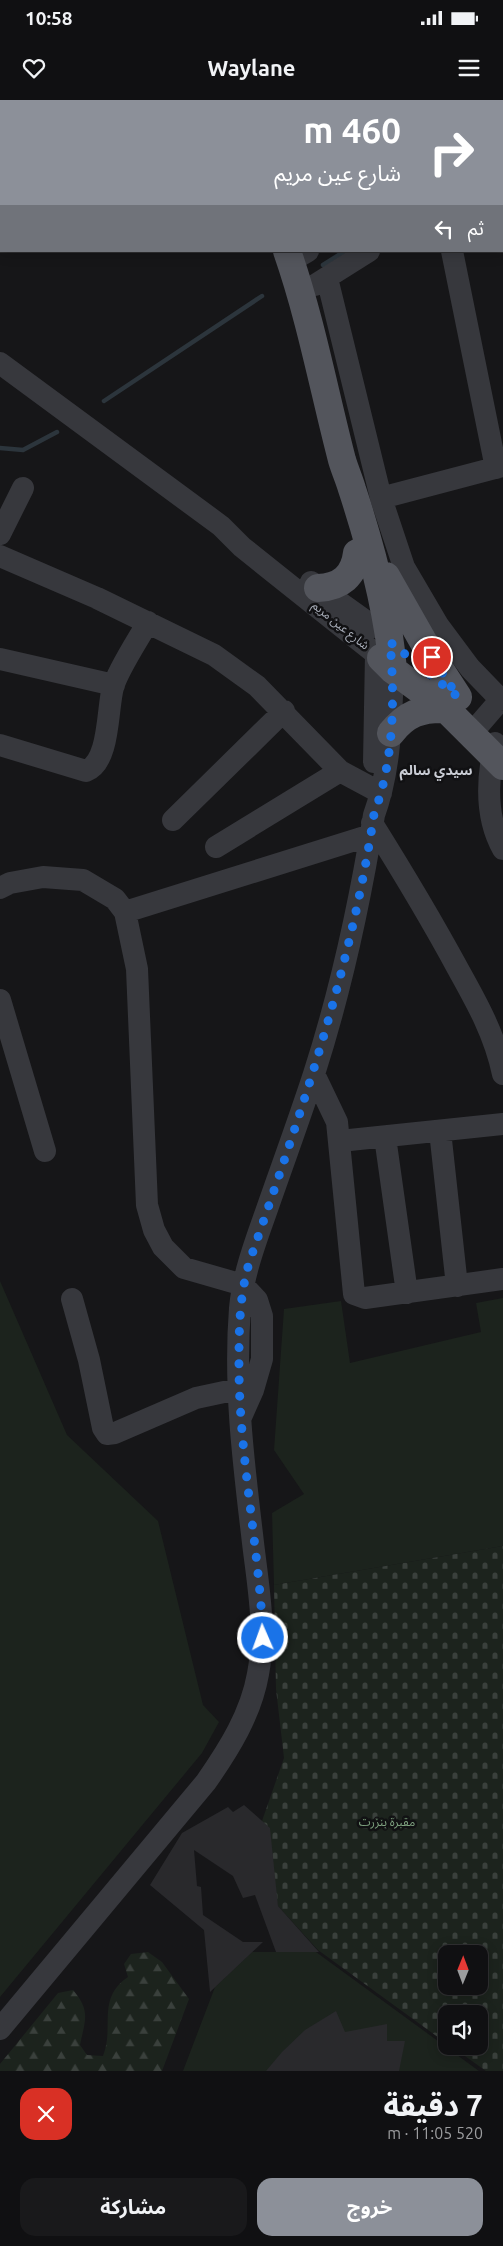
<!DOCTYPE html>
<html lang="ar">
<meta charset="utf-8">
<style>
:root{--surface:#101012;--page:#19191b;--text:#f1f3f6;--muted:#9c9d9f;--line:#303032;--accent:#8c9099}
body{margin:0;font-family:Ubuntu,"Noto Sans Arabic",sans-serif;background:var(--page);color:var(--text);direction:rtl;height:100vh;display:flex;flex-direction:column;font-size:19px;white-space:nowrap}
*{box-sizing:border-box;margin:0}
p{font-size:16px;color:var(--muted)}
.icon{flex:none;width:28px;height:28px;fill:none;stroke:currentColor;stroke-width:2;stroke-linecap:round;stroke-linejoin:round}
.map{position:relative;height:1971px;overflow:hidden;direction:ltr}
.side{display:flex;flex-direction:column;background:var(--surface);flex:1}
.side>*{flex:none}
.guide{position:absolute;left:0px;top:0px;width:504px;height:152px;box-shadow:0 2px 12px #0003,0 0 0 1px var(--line);direction:rtl;background:#8c9099;color:#fff;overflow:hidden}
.needle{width:32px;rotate:1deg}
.tools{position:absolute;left:438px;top:1845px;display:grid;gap:10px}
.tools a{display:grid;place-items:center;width:50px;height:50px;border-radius:10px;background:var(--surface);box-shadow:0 2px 12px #0003,0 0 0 1px var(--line);font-size:25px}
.pin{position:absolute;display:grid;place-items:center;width:42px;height:42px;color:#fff;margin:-21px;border:2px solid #fff;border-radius:50%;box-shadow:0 1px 5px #0007}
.me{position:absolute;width:55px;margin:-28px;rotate:358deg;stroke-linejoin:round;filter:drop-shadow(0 0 4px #0008)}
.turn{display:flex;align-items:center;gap:18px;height:105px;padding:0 20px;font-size:22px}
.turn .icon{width:65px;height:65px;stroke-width:2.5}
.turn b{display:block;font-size:35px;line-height:42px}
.then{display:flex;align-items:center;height:48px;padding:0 20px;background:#0003;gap:10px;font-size:19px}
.round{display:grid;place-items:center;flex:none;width:52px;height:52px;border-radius:15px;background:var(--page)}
.headline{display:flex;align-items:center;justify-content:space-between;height:85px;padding:0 20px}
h1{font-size:30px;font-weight:700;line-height:38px}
.cta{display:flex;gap:10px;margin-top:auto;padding:10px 20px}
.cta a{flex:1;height:58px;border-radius:15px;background:var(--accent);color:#fff;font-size:20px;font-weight:700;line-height:58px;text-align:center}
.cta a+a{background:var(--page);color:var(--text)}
.status{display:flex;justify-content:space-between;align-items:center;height:35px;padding:0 25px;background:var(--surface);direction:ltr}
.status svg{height:14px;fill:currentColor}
header{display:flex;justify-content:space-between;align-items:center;height:65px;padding:0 20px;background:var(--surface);font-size:22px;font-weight:700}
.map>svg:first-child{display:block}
.green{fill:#1c231d}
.forest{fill:url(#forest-firs)}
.cemetery{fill:url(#cemetery-stones);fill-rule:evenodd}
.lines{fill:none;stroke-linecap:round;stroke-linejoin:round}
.stream{stroke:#2c353c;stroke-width:4.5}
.building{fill:#29292c}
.minor{stroke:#37383d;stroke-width:22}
.major{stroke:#53555c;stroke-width:28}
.route{stroke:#1a73e8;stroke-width:9;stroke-dasharray:0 16.2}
.labels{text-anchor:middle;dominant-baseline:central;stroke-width:5;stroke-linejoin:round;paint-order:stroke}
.street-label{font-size:12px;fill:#a8adb8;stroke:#111113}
.park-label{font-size:12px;fill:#7fa381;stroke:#111113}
.neighbourhood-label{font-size:14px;font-weight:bold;fill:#c9ccd4;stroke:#111113}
</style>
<div class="status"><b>10:58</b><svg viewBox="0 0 49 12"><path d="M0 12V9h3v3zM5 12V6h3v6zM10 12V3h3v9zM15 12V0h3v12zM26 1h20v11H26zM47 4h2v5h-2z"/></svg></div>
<header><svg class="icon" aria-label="menu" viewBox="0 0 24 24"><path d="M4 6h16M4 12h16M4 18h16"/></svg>Waylane<svg class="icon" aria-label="heart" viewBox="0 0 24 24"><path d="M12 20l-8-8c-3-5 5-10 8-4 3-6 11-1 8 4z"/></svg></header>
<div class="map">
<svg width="503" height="1971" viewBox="0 0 503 1971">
<defs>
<pattern id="forest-firs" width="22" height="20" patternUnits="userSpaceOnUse" patternTransform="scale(1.25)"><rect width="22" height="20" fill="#1c231d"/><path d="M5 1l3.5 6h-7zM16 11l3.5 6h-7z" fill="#3a403c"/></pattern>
<pattern id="cemetery-stones" width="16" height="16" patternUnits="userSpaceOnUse" patternTransform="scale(1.25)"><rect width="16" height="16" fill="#1c231d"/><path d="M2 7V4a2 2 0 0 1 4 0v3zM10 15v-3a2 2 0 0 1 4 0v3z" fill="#3a403c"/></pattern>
</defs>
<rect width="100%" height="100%" fill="#161618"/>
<path class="green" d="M0,1181L67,1335L158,1421L203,1605L219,1622L202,1653L0,1897Z
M503,1198V1446L274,1485L272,1413L304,1394L274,1350L284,1209L341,1201L350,1263L481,1232L476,1203Z
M252,1852H316L479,1971H183L215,1887Z"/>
<path class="forest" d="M148,1852L162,1862L189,1899L162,1971H0V1964L58,1893L73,1890C91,1911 85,1920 80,1945L87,1955L103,1956C115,1926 96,1899 128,1877L124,1864L131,1854Z"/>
<path class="cemetery" d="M503,1446V1971H486L451,1946H479V1914H446V1943L318,1850L278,1806L262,1721L284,1658L276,1589L274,1485ZM446,1854H479V1886H446Z"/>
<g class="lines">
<path class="stream" d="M502,56H503
M323,165L345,151
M104,301L262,196
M0,348L23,350L57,332"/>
</g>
<path class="building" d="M244,1705L270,1728L278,1806L319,1852H276L255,1795L243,1798L233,1776L194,1750L197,1786L201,1787L203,1815L243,1842H263L210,1892L204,1830L150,1785L182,1733L228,1707L233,1712Z
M336,1911L345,1932L387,1924V1941H405L399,1971H266L282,1952L305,1930Z"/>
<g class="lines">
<path class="minor" d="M252,0L253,1
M400,0L401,1
M325,1L327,0
M502,37L503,36
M0,41L1,42
M502,70H503
M452,151L496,368
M291,161L308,151
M327,178L381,398L404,467L438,525L470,568L501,600
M315,185L369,151
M0,263L221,426L242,447L376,554L374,662
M381,398L503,366
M0,434L23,388
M0,456L97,498L214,555L257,586L340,671L381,693
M311,482L374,527
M0,559L114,585
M471,634L503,597
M495,643C487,678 485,717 503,749
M0,645L86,671C110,662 107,609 113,587C119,568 138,540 148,522
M173,720L284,611
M372,723C402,771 431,819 458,869C477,903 495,935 503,974
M216,747L340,671
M0,788L10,783L43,777L83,780L115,799L125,812L137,869L147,1105L154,1130L163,1147L184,1168L243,1185L257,1200L262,1216V1259L253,1290L241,1317
M125,812L371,735
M0,900L45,1051
M314,974L337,1022L354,1194L365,1198L503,1179
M440,1031L457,1186
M385,1037L407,1193
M340,1041L503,1024
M72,1199L89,1260L103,1328L107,1334L115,1333L196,1298L238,1289
M0,1929L206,1682C229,1649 251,1614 258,1574C267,1527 257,1481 252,1434C243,1359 234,1284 240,1208C243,1175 255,1143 266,1112C282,1066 299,1020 314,974C341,890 360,802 374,715C391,668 391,619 393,570"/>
<path class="major" d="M221,0V1
M287,151C311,220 324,291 342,360C345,370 349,379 352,389C371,447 388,509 393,570
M386,476L432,557L458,597
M318,488C341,487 354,476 357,453
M381,558L393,570L446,609L503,666
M391,633C406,614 421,608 446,609"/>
</g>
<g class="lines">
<path class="route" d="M263,1538C259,1444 238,1352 239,1258C239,1225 240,1192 250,1160C301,1013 351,869 374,714C394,661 395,598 390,542L458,597L432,557"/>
</g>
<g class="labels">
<g class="street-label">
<text transform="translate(341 525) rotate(39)">شارع عين مريم</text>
</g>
<g class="park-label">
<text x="387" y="1721">مقبرة بنزرت</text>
</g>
<g class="neighbourhood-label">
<text x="436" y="670">سيدي سالم</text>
</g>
</g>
</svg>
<div class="tools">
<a><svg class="needle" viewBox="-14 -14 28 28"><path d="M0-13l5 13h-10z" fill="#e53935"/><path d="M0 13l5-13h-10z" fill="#9c9d9f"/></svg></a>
<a><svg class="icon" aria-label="sound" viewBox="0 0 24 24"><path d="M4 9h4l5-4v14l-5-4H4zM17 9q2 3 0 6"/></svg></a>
</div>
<div class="pin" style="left:432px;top:557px;background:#d93025"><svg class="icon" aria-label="arrive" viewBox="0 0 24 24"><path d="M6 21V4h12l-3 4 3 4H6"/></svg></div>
<svg class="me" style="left:263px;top:1538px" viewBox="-20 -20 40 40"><circle r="17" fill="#1a73e8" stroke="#fff" stroke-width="3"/><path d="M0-11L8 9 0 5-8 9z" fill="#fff"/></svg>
<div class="guide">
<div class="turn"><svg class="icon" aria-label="right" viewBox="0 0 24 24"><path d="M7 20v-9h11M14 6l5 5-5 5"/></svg><div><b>460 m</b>شارع عين مريم</div></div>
<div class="then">ثم<svg class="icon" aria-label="left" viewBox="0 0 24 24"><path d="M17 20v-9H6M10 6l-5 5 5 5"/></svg></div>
</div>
</div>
<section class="side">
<div class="headline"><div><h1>7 دقيقة</h1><p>520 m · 11:05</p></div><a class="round" style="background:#d93025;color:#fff"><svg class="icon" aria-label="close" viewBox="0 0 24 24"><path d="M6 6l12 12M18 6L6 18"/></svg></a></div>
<div class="cta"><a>خروج</a><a>مشاركة</a></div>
</section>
